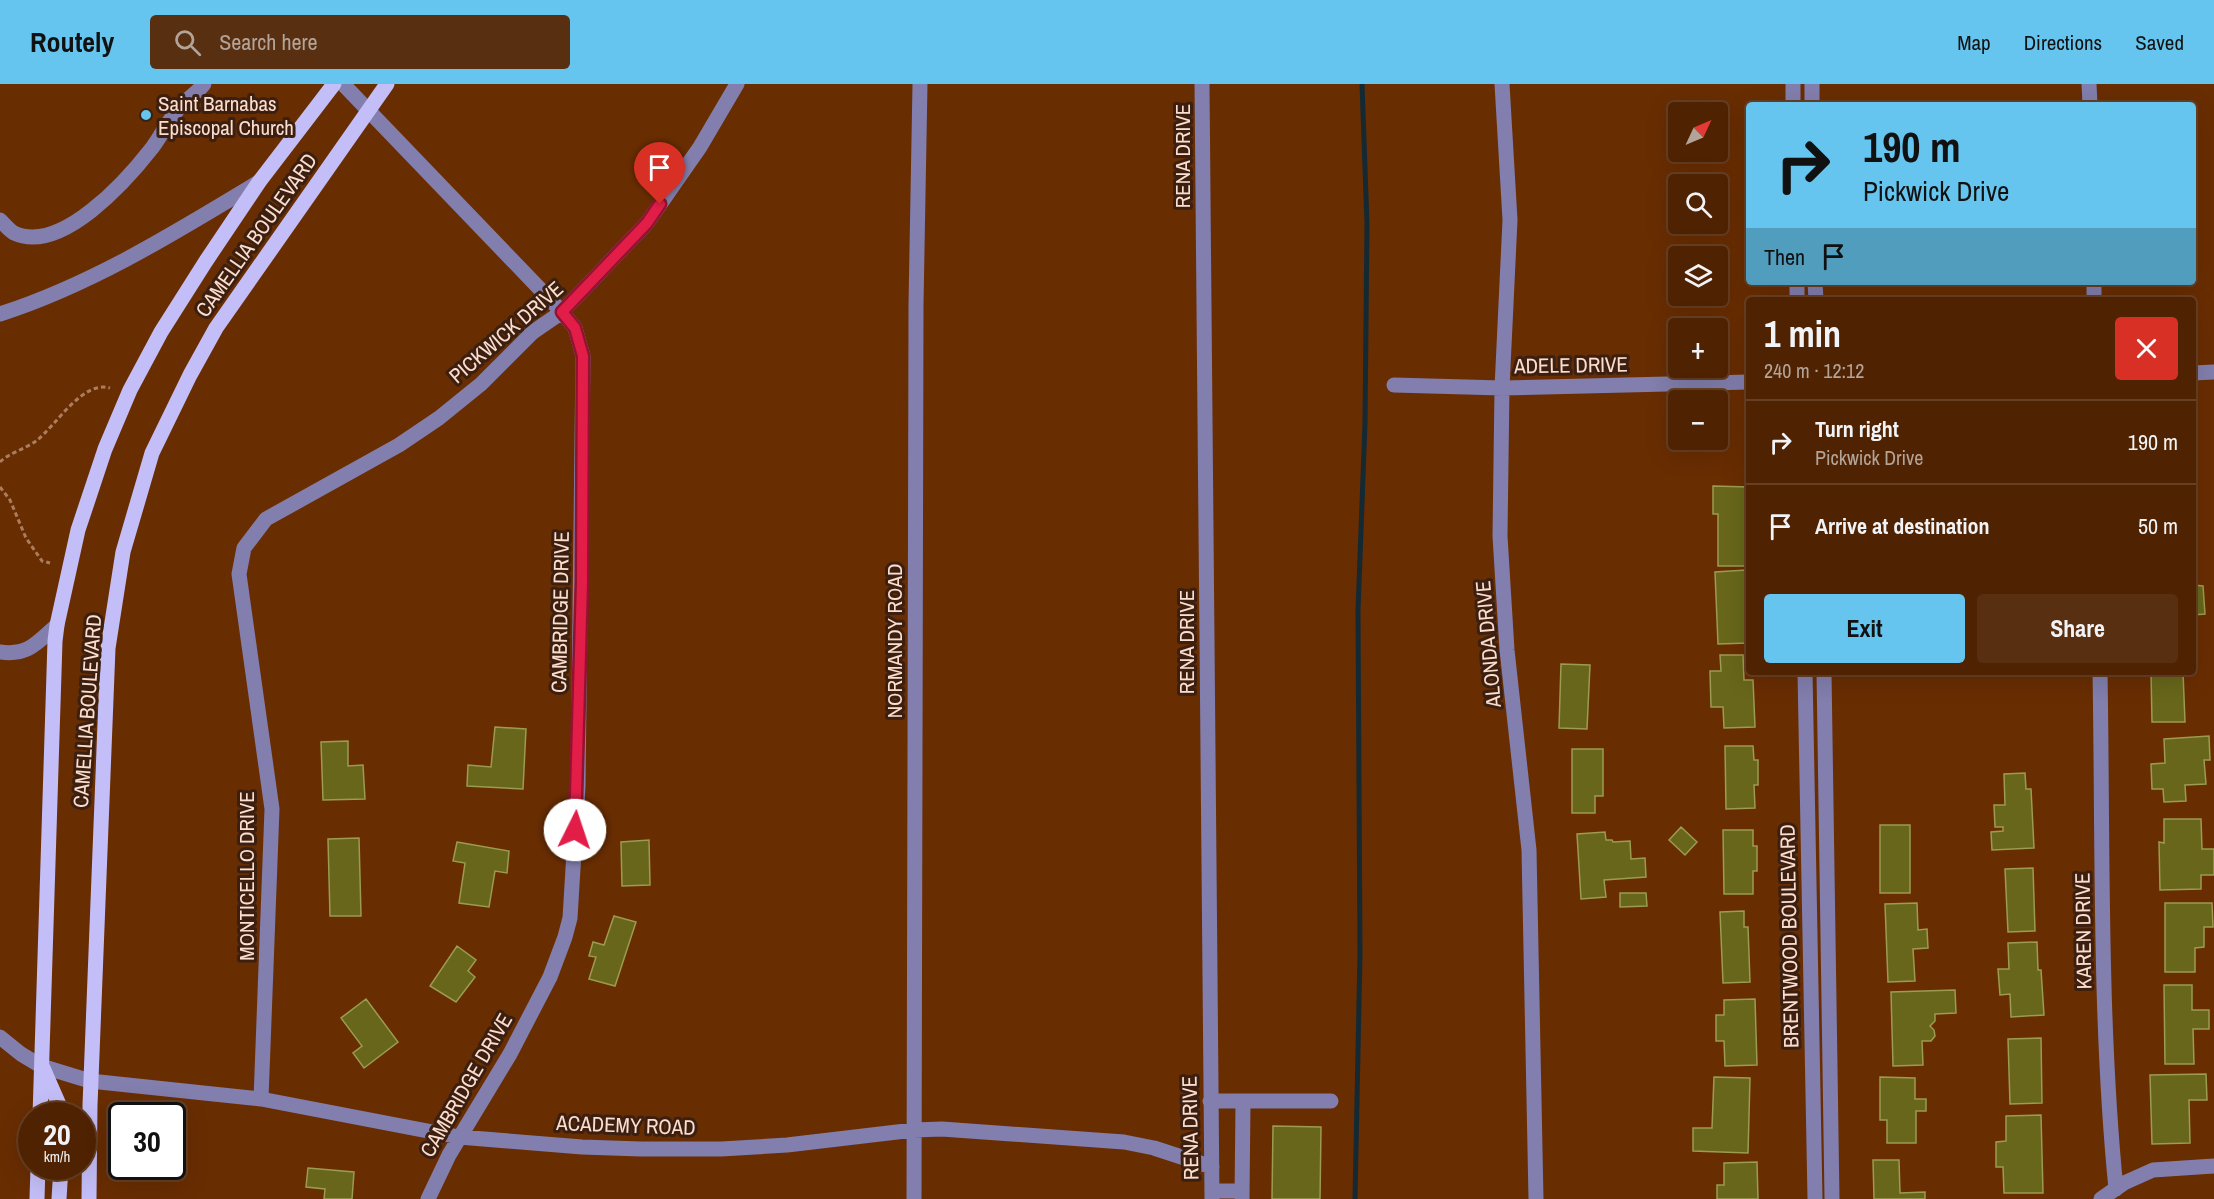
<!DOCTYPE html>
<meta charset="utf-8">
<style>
:root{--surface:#4f2202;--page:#592f11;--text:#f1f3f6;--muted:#b3a499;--line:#663f24;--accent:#65c5ee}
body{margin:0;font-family:"Archivo Narrow",sans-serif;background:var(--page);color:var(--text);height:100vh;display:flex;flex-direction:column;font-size:22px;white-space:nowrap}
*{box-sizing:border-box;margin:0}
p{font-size:20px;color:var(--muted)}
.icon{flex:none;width:33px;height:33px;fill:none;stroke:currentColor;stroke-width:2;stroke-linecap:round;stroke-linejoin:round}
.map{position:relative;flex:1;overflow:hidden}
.panel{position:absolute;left:1746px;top:213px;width:450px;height:378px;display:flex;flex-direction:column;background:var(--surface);border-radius:6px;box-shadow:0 6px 24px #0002,0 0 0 2px var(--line)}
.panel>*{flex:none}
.banner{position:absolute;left:1746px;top:18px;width:450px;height:183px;border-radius:6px;box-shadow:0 6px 24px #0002,0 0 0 2px var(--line);background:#65c5ee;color:#111;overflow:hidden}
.needle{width:39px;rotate:46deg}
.controls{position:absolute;left:1668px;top:18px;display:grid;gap:12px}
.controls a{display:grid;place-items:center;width:60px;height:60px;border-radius:6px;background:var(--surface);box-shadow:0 6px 24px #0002,0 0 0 2px var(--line);font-size:30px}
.speed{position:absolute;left:18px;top:1018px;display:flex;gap:12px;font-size:30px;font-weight:700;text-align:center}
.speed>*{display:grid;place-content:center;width:78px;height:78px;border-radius:50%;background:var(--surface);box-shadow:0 6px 24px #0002,0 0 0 2px var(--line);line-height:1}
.speed small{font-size:15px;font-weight:400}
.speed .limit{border:3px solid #111;border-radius:9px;background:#fff;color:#111}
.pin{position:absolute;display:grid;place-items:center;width:51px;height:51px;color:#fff;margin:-62px -26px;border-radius:50% 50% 50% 0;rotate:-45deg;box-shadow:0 0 6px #0007}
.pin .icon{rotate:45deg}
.me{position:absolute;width:66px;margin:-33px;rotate:4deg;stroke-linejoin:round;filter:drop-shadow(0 0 4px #0008)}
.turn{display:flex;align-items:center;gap:21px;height:126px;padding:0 18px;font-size:27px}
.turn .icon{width:78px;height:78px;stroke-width:2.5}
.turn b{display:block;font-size:42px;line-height:51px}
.then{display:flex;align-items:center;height:57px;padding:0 18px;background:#0003;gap:12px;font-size:22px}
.round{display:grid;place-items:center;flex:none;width:63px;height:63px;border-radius:6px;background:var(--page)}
.overview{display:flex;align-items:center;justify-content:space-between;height:102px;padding:0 18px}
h1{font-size:36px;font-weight:800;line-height:45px}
.cta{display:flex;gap:12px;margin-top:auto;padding:12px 18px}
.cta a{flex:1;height:69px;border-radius:6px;background:var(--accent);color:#111;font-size:24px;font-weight:800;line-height:69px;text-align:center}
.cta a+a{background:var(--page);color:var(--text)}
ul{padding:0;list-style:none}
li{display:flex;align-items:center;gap:18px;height:84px;padding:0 18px;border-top:2px solid var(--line)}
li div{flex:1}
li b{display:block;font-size:22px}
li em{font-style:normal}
header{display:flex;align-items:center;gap:36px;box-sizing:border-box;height:84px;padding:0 30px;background:var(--accent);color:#111}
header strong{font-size:28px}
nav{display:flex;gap:33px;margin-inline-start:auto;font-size:21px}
.search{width:420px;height:54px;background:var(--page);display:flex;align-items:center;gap:15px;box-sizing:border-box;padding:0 21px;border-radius:6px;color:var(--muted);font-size:22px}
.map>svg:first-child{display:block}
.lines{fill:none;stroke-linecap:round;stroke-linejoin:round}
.stream{stroke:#152933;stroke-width:5}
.building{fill:#67661a;stroke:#9c9b50;stroke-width:1.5}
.path{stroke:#ab7d5e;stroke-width:3;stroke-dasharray:4.5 3;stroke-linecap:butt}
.minor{stroke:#827ead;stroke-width:15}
.major{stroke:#c4bef8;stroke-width:15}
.route-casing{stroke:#92132f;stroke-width:15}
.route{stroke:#e11d48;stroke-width:10}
.poi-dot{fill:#65c5ee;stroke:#3b1f10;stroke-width:2}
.labels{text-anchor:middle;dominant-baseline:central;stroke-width:6;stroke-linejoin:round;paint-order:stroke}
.poi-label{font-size:21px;fill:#fcdecf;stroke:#3b1f10;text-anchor:start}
.street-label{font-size:21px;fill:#fcdecf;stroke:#3b1f10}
</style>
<header>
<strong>Routely</strong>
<div class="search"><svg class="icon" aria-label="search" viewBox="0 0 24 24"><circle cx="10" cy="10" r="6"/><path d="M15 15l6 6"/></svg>Search here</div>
<nav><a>Map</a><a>Directions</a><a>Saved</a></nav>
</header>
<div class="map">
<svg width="2214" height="1115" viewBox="0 0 2214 1115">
<rect width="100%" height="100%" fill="#692d02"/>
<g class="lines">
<path class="stream" d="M1355,1115L1360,870L1358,527L1365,339L1367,140L1362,0"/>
</g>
<path class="building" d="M1713,402L1749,403V482H1718V430H1713Z
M1746,486L1747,508L1749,507V532H1746L1748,559L1718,560L1715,488Z
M2193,501L2203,502L2205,530L2193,531Z
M1720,571H1743L1744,596H1753L1755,643L1724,644L1723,623H1711L1710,587H1721Z
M1561,580L1590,581L1587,645L1559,644Z
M2151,588H2183L2185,638H2152Z
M495,643L526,645L523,705L467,702L468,681L491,683Z
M2209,652L2210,676H2204L2206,700L2185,701L2186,717L2164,718L2163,705H2152L2151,680L2165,679L2164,655Z
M348,657V682L363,681L365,715L323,716L321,658Z
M1725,662H1753L1754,676H1758V701H1754L1755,724L1726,725Z
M1572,665H1603V712H1595V729H1572Z
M2025,689L2026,705H2031L2034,764L1992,766L1991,748L2003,747V743H1995L1994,721H2005L2004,690Z
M2164,735H2201L2202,765H2214V791H2201V805L2160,806L2159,758L2164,759Z
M1880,741H1910V809H1880Z
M1681,743L1697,758L1685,771L1669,756Z
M1723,746H1753V762H1757V787H1753V810H1724Z
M1605,748L1606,756H1612L1613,758L1630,757L1631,775L1645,774L1646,793L1604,796L1606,813L1581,815L1577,750Z
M359,754L361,832H330L328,755Z
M649,756L650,801L622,802L621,758Z
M457,758L509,767L507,789L495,787L489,823L459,819L465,779L453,777Z
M2033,784L2035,847L2008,848L2005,785Z
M1620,809H1646L1647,822L1620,823Z
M1917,819L1918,846L1927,845L1928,864L1913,865L1915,897L1888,898L1885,820Z
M2165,819H2212L2213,843H2204V863L2195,864V888H2165Z
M1744,827V843H1748L1750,898L1723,899L1720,828Z
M614,832L636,838L615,902L589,895L596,873L589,872L593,858L604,861Z
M2037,858L2038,886H2041L2044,931L2011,933L2010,910L2000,911L1998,885H2009L2008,859Z
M457,862L476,876L468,887L475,893L456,918L430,902Z
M2164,901H2192V926H2209V945H2193L2194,980H2165Z
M1955,906L1956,929L1935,930V937L1930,942L1934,946L1935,952L1931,957H1922L1923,981L1893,982L1891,908Z
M366,915L398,958L364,984L353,969L362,962L341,934Z
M1755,915L1757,981L1725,982L1724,957H1716V931H1724V916Z
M2041,954L2042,1019L2010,1020L2008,955Z
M2206,990L2207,1016H2189L2190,1059L2152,1060L2150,991Z
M1714,993L1750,994L1748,1069L1693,1067V1044H1712Z
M1880,993L1915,994V1015H1926V1027H1916V1059H1887V1036H1880Z
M2041,1031L2043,1109H2004L2003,1083H1996V1058L2006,1057V1032Z
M1273,1042L1321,1043L1320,1115H1272Z
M1873,1076H1899L1900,1109L1925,1108V1115H1874Z
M1757,1078L1758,1115H1717V1101H1724V1079Z
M308,1084L354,1088L352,1115H324L325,1105L306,1103Z"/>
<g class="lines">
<path class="path" d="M0,378C9,369 25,365 36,357C56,342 82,296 110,304
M0,403L10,416L26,454L42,477L50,479"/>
<path class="minor" d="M343,0L562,228L575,244L583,272L578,702L570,834L565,853L550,893L510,970L449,1071L428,1115
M1202,0L1212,1115
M1502,0L1510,136L1502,304L1500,452L1507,566L1529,766L1536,1115
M1793,0V21
M1812,0V21
M2089,0L2090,21
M0,136C4,140 9,146 14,149C61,171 127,96 152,64C162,51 169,34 181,22C188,14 198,8 204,0
M1797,198V216
M1815,198L1816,216
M2094,198V216
M0,230C93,200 176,148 259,98
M2193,289L2214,288
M1394,301L1502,304L1749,298
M0,568C28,572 37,559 57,541
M1805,588L1815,1115
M1824,588L1832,1115
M2100,588C2103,760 2099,934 2116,1105
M0,953L21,970L41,982L90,997L261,1015L459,1053L582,1063L641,1065H721L787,1061L914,1046L942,1045L1124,1058L1154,1064L1212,1083
M261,1015L272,725L239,490L244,464L266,435L399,361L439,334L481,300L533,248L562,228L647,139L700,63L737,0
M1210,1017H1331
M1212,1107H1242
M914,1115L916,221L920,0
M1242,1115L1243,1018
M2101,1115L2124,1099L2153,1086L2214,1082"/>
<path class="major" d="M43,984L64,1032
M40,1032L55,557L57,541L78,446L105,365L130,306L161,248L206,177L259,98L334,0
M37,1115L38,1083
M59,1115L61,1083
M89,1115L90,1021L108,564L123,468L152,369L190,291L216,244L387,0"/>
</g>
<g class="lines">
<g class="route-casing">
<path id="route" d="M575,746L582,498L583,272L575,244L562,228L647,139L660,120"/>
</g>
<use href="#route" class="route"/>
</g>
<circle class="poi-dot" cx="146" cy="31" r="6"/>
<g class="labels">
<g class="poi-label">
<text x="158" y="19">Saint Barnabas<tspan x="158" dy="24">Episcopal Church</tspan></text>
</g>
<g class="street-label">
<text transform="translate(1182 72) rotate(-90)">RENA DRIVE</text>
<text transform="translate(256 151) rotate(-55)">CAMELLIA BOULEVARD</text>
<text transform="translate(506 248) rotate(-41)">PICKWICK DRIVE</text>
<text transform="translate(1571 281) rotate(-1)">ADELE DRIVE</text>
<text transform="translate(560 528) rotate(-89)">CAMBRIDGE DRIVE</text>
<text transform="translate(894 557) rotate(-90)">NORMANDY ROAD</text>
<text transform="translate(1186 558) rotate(-90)">RENA DRIVE</text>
<text transform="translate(1488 560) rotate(-95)">ALONDA DRIVE</text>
<text transform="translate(87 627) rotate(-86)">CAMELLIA BOULEVARD</text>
<text transform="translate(246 792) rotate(-90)">MONTICELLO DRIVE</text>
<text transform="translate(2083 847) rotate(-91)">KAREN DRIVE</text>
<text transform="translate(1789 852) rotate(-91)">BRENTWOOD BOULEVARD</text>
<text transform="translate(466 1001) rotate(-60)">CAMBRIDGE DRIVE</text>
<text transform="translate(626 1041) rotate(2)">ACADEMY ROAD</text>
<text transform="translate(1190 1044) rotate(-91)">RENA DRIVE</text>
</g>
</g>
</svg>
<div class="controls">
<a><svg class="needle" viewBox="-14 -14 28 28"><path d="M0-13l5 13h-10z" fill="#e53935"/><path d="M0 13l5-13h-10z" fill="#b3a499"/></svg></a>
<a><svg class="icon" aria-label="search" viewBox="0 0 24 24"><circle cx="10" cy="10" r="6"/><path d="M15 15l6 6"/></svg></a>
<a><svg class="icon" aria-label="layers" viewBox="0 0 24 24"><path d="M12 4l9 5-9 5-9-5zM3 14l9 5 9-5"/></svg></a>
<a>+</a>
<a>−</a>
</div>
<div class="speed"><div>20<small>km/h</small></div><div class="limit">30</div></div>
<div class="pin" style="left:660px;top:120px;background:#d93025"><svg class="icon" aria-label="arrive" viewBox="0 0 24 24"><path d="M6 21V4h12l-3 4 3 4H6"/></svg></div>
<svg class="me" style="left:575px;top:746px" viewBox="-20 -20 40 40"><circle r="19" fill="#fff"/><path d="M0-13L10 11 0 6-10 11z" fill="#e11d48"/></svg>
<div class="banner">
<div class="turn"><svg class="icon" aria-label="right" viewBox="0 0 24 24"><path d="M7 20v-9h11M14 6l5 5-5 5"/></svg><div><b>190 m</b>Pickwick Drive</div></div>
<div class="then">Then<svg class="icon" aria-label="arrive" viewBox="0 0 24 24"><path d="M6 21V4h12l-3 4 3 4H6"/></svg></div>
</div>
<section class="panel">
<div class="overview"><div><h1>1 min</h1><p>240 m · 12:12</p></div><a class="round" style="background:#d93025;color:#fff"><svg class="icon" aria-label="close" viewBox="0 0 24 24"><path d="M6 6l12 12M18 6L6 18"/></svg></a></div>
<ul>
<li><svg class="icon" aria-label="right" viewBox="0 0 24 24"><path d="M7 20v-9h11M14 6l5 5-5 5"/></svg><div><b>Turn right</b><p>Pickwick Drive</p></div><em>190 m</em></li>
<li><svg class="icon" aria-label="arrive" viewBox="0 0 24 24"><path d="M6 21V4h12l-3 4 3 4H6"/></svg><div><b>Arrive at destination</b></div><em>50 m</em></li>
</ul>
<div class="cta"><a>Exit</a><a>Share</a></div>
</section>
</div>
